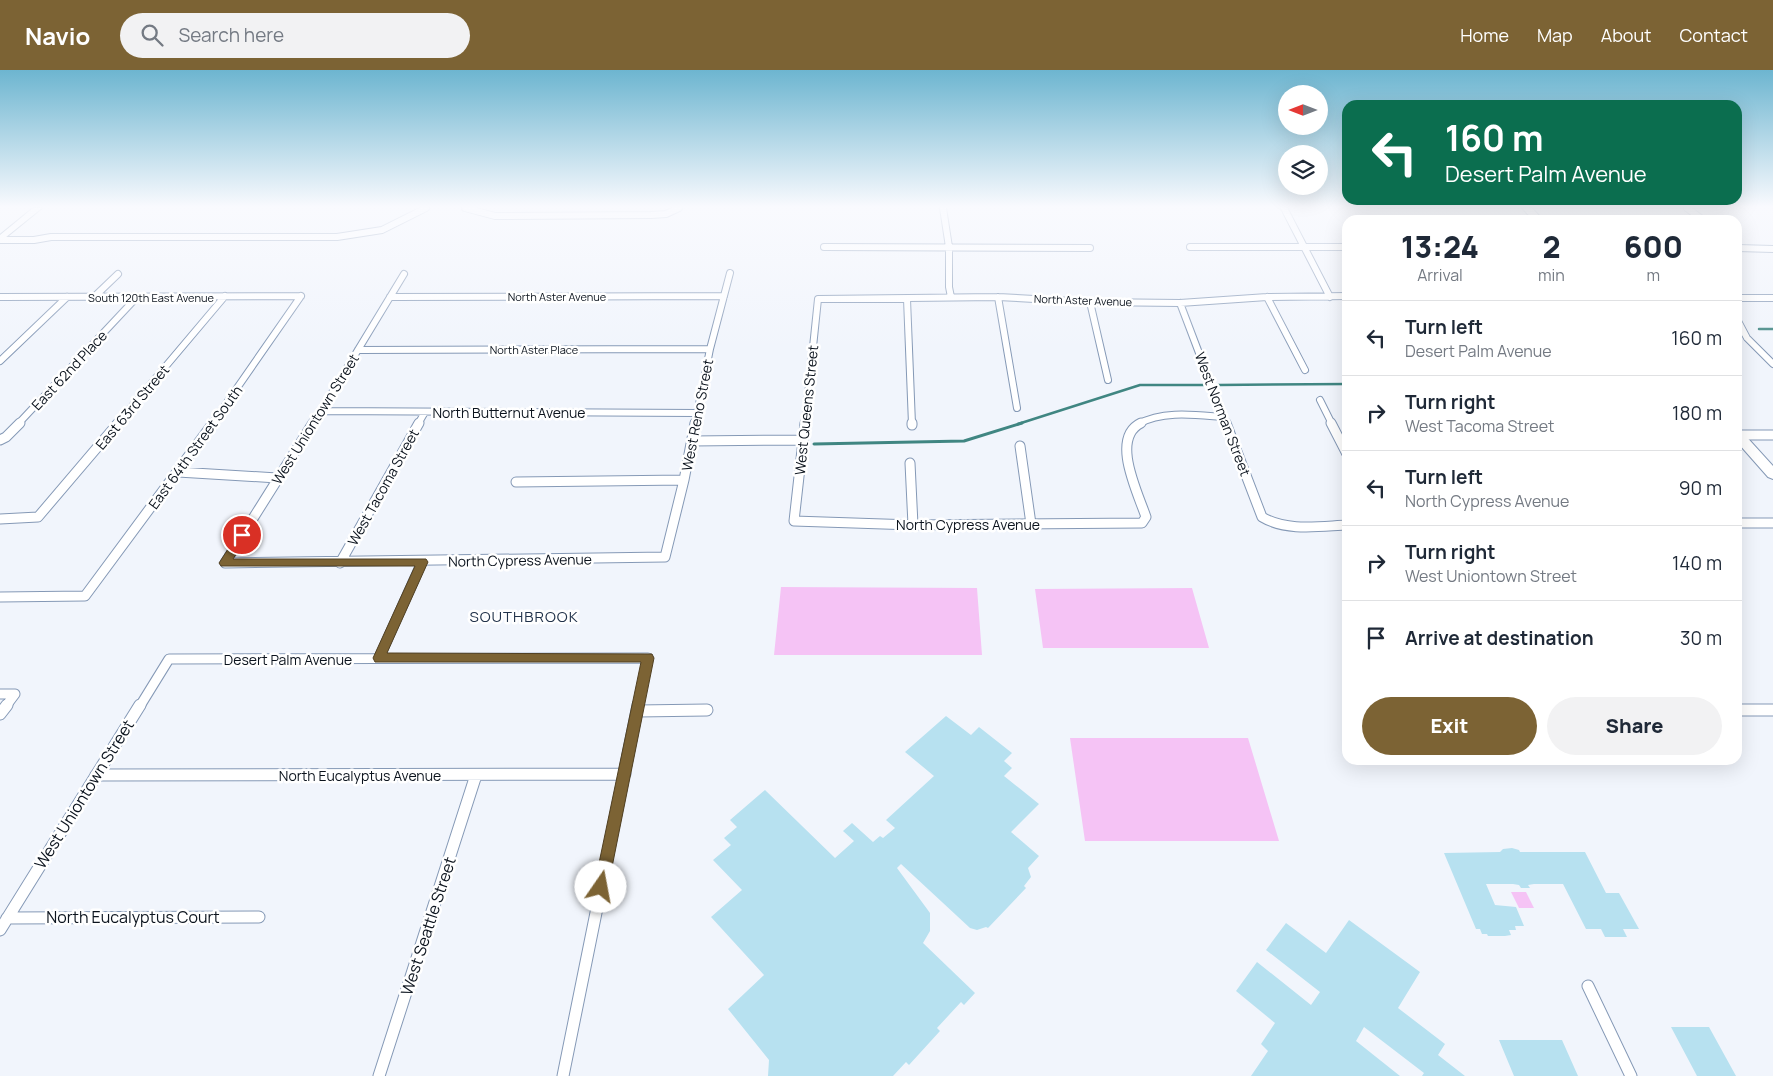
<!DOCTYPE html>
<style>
:root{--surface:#fff;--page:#f2f2f3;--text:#1f2937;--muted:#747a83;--line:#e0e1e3;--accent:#7c6334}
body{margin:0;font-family:Manrope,sans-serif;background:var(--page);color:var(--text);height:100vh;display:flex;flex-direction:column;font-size:19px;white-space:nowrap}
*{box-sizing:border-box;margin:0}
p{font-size:16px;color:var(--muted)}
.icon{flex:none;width:28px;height:28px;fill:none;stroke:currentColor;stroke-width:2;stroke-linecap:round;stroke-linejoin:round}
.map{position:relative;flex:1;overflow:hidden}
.sheet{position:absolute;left:1342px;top:145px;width:400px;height:550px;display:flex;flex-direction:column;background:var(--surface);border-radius:15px;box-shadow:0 5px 20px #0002}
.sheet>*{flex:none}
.banner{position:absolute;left:1342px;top:30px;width:400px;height:105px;border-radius:15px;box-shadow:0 5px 20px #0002;background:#0b6e4f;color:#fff;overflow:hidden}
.needle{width:32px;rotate:270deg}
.fabs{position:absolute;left:1278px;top:15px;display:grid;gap:10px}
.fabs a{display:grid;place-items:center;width:50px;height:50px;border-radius:50%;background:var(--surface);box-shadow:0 5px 20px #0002;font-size:25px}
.pin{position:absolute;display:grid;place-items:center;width:42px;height:42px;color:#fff;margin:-21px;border:2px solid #fff;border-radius:50%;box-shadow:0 1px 5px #0007}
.me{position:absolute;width:55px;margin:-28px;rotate:12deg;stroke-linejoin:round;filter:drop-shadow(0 0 4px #0008)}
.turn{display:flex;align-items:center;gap:18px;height:105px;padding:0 20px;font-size:22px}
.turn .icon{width:65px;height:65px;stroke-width:2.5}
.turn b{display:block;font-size:35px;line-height:42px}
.eta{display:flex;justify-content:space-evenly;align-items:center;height:85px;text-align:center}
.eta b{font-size:30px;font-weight:800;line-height:35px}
.primary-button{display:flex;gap:10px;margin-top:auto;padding:10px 20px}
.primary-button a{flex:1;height:58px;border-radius:30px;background:var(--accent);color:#fff;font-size:20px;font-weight:800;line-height:58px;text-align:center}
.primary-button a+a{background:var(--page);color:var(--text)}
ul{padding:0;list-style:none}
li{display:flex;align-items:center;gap:15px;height:75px;padding:0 20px;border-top:1px solid var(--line)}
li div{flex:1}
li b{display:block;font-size:19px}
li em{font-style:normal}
header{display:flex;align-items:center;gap:30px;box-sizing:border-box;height:70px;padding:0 25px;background:var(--accent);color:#fff}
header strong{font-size:24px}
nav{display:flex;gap:28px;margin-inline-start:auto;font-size:18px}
.search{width:350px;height:45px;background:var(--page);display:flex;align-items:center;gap:12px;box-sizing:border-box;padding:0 18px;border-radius:28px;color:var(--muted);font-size:19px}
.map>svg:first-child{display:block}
.green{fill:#f5c3f5}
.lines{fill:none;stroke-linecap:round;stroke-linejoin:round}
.stream-far1{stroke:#408682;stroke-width:2.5}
.stream{stroke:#408682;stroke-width:3}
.building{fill:#b7e1f0}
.street-far2-casing{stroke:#8599b6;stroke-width:8}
.street-far1-casing{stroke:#8599b6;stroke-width:11}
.street-casing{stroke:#8599b6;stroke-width:13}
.secondary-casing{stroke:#8599b6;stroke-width:2}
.primary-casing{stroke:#8599b6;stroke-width:2}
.street-far2{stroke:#fff;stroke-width:6}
.street-far1{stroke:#fff;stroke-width:9}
.street{stroke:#fff;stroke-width:11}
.secondary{fill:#fff;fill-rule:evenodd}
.primary{fill:#fff;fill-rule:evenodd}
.route{fill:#7c6334;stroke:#514022}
.labels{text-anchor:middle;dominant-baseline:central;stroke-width:5;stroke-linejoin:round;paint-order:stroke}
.far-street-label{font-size:11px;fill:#0b131d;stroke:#fff}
.street-label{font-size:14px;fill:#0b131d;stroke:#fff}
.neighbourhood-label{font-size:15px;letter-spacing:1px;fill:#21324a;stroke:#fff}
.near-street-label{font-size:16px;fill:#0b131d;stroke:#fff}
</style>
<header>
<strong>Navio</strong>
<div class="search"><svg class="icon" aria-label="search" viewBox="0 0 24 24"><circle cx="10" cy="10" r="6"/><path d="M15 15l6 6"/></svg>Search here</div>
<nav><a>Home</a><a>Map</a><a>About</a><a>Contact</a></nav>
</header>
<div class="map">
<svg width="1773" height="1006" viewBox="0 0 1773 1006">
<rect width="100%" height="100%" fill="#f1f5fc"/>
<path class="green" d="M781,517L977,518L982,585H774Z
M1192,518L1209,578H1043L1035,519Z
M1070,668H1248L1279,771H1085Z
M1511,822H1526L1534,838H1519Z"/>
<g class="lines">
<path class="stream-far1" d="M1759,259H1773
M1218,315L1348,314
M1018,354L1140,315H1205"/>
<path class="stream" d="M814,374L964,371L1022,353"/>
</g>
<path class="building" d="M946,646L971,665L979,657L1012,683L1004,691L1012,698L1004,706L1039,734L1011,762L1039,786L1028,798L1031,807L1024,816L1026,818L988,858L986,857L977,860L970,858L901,794L897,798L930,843V861L923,873L975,923L964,935L961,932L937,958L940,961L909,995L906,992L893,1006H768L769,990L728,939L764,905L711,847L742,820L713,790L731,775L724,768L737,757L730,750L765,720L835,788L854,771L843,761L852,753L873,772L880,766L883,768L895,758L886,750L934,706L905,682Z
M1512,778L1519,780L1520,782H1585L1606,823H1619L1639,859H1623L1627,867H1605L1601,859H1586L1563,814H1534L1528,815L1530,818H1521L1519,815L1513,814H1486L1495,835L1516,837L1524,856H1515L1516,860H1509L1511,865L1505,866H1488L1487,864H1482L1480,859H1476L1444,783L1500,782L1503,779Z
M1349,850L1420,902L1398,938L1445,974L1438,985L1465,1006H1422L1424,1003L1364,957L1356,971L1400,1006H1251L1268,981L1261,974L1275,953L1236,921L1257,892L1311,935L1320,922L1266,880L1286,853L1326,883Z
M1671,957H1709L1736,1006H1697Z
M1499,970H1562L1578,1006H1514Z"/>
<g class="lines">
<g class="street-far2-casing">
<path id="street-far2" d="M465,138L495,146L651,145L666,144L679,138
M943,138L949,177V217L951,227
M1284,138L1330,227
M1687,138L1703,150
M0,170H34L51,167H337L382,160L426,138
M824,177L1090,178
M1190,177H1348
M1738,178L1773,179
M0,227L301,226
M94,227L118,204
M390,227L724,226
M998,227L1017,338
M1267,227L1305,300
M1738,228H1773
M907,229L912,354
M1090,232L1108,310
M1180,233L1226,354
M1738,251L1747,268L1773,294
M358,280L710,279
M0,291L67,227
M1320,330L1332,354
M321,341L697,343
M18,354L137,227
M117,354L225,226
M212,354L301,226
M313,354L404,204
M418,354L425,342
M695,354L710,279L730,203
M805,354L818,229L998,227L1090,232L1180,233L1267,227L1348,226
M1138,354C1164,340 1196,345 1224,347"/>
</g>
<g class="street-far1-casing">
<path id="street-far1" d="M805,353L794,451L913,455L1142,453L1146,447C1138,423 1110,368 1141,353
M912,353V355
M1226,353L1262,447C1287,462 1321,456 1348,455
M1331,353L1348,386
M1738,365H1773
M0,370L6,367L20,353
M692,371L802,370
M1020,376L1031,454
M910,393L913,455
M178,402L277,408
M516,412L684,410
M0,449L38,447L118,353
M1738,453H1773
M225,493L665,487L684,410L695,353
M225,493L313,353
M340,493L419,353
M0,527L85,526L213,353
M379,588L422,492
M0,624H15
M6,636L15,624
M140,636L169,589L648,588L638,636"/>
</g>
<g class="street-casing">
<path id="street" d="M1738,640H1773
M638,641L707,640
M0,644L7,635
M96,705L625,704
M7,848L259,847
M0,860L140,635
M1588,916L1631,1006
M379,1006L476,705
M563,1006L638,635"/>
</g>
<g class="secondary-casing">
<path id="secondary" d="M33,138H42L0,172V165Z"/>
</g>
<g class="primary-casing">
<path id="primary" d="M1522,138H1532L1543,150H1533Z
M1738,362L1743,363L1773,396V409L1768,407L1738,373Z"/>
</g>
<use href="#street-far2" class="street-far2"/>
<use href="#street-far1" class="street-far1"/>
<use href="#street" class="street"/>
<use href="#secondary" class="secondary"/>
<use href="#primary" class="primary"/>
</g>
<linearGradient id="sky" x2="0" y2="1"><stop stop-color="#6db5d0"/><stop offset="0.49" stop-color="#f9fafe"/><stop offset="1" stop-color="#f9fafe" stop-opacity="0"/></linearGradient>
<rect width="1773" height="279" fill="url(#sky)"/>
<path class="route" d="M242,461L248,465L233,489H426L428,492L387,583L652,584L654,588L607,822L601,824L596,822L594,817L641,592H375L373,588L415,496H221L219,493L221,490L239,462Z"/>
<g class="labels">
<g class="far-street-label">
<text x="557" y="226">North Aster Avenue</text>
<text x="151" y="227">South 120th East Avenue</text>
<text transform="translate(1083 230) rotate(2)">North Aster Avenue</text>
<text x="534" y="279">North Aster Place</text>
</g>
<g class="street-label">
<text transform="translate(69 300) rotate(-47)">East 62nd Place</text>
<text transform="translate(132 337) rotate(-50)">East 63rd Street</text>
<text transform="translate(806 340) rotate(-84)">West Queens Street</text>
<text x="509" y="342">North Butternut Avenue</text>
<text transform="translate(1223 344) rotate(69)">West Norman Street</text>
<text transform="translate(697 345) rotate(-79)">West Reno Street</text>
<text transform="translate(315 349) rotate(-58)">West Uniontown Street</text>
<text transform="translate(195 377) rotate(-54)">East 64th Street South</text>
<text transform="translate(383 417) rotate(-61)">West Tacoma Street</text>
<text x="968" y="454">North Cypress Avenue</text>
<text transform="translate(520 490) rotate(-1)">North Cypress Avenue</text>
<text x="288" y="589">Desert Palm Avenue</text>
<text x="360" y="705">North Eucalyptus Avenue</text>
</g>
<g class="neighbourhood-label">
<text x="524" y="546">SOUTHBROOK</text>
</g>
<g class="near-street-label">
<text transform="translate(84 724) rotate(-58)">West Uniontown Street</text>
<text x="133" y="847">North Eucalyptus Court</text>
<text transform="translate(428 856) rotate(-72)">West Seattle Street</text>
</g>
</g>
</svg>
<div class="fabs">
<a><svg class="needle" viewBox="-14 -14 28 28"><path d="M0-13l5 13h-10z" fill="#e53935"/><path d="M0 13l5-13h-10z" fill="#747a83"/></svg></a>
<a><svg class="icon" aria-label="layers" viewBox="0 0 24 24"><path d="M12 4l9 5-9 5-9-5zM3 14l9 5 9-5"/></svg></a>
</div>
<div class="pin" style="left:242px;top:465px;background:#d93025"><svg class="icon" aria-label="arrive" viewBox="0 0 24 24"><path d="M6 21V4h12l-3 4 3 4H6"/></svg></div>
<svg class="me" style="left:601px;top:817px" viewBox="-20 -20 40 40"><circle r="19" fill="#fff"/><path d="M0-13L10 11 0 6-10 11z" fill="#7c6334"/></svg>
<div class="banner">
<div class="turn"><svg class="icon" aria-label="left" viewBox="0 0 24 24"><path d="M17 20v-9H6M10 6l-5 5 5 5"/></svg><div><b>160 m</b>Desert Palm Avenue</div></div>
</div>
<section class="sheet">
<div class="eta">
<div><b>13:24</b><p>Arrival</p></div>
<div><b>2</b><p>min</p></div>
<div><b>600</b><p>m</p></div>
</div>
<ul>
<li><svg class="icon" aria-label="left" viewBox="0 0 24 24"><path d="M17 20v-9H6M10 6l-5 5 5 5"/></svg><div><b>Turn left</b><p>Desert Palm Avenue</p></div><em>160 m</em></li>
<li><svg class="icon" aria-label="right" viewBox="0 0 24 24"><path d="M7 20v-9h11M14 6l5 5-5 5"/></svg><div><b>Turn right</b><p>West Tacoma Street</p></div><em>180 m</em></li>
<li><svg class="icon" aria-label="left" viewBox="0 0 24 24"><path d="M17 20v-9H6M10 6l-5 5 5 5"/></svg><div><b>Turn left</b><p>North Cypress Avenue</p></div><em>90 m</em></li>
<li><svg class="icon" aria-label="right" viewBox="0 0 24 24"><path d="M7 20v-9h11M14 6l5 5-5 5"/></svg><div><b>Turn right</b><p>West Uniontown Street</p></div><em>140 m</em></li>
<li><svg class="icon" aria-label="arrive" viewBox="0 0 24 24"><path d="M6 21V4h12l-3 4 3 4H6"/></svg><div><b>Arrive at destination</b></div><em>30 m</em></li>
</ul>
<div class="primary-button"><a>Exit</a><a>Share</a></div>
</section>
</div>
